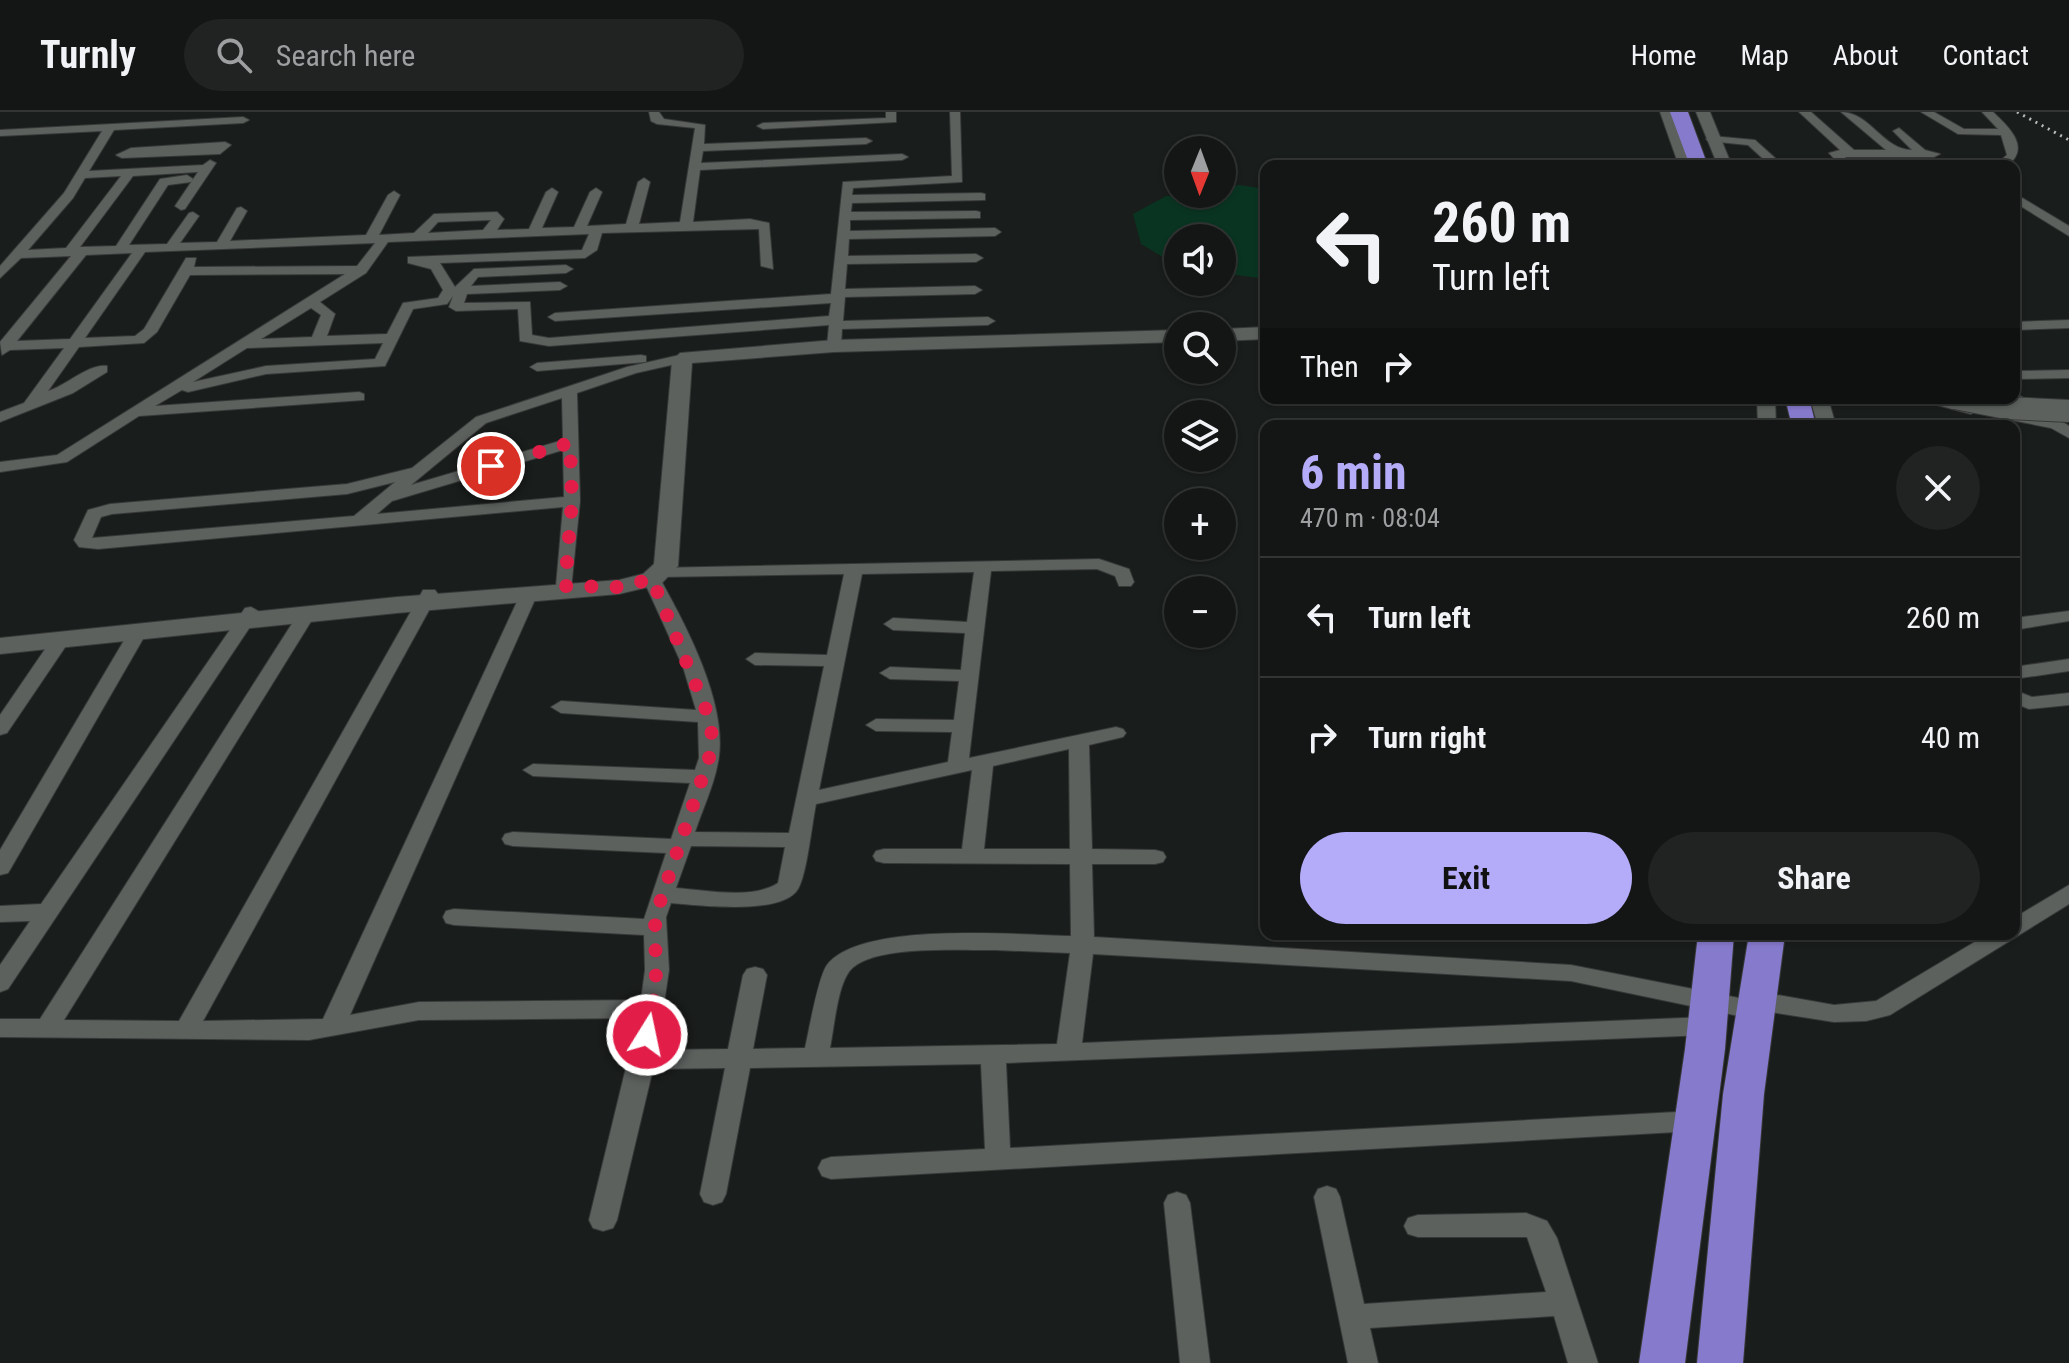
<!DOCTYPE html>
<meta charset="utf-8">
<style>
:root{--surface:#131614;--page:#202322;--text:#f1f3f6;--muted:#9d9fa0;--line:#323534;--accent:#b4acf9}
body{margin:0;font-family:"Roboto Condensed",sans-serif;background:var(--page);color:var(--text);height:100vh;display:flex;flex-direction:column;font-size:30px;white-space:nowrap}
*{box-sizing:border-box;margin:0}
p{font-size:26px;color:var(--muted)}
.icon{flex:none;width:44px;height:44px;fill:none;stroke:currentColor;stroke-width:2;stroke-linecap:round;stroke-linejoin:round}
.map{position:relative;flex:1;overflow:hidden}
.drawer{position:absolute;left:1260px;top:308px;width:760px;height:520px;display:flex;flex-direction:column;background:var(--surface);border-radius:16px;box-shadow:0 2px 6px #0004,0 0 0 2px var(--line)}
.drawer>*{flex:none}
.guide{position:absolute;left:1260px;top:48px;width:760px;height:244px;border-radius:16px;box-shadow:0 2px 6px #0004,0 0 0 2px var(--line);background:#131614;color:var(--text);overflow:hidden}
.needle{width:52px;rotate:181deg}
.buttons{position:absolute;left:1164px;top:24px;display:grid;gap:16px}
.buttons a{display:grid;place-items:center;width:72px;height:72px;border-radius:50%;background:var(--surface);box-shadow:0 2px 6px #0004,0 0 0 2px var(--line);font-size:40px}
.pin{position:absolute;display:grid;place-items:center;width:68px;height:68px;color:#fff;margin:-34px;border:4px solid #fff;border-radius:50%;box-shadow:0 2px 8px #0007}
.me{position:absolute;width:88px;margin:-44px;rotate:10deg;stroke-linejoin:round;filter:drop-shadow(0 0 6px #0008)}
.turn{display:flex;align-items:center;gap:28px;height:168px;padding:0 40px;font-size:36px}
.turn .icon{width:104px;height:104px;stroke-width:2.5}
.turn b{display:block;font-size:56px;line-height:68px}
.then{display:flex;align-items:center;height:76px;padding:0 40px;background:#0003;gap:16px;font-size:30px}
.round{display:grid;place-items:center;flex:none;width:84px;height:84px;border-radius:42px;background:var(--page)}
.headline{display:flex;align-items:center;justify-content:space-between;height:136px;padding:0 40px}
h1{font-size:48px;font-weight:700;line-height:60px;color:var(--accent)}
.cta{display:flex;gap:16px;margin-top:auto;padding:16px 40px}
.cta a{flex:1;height:92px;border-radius:48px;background:var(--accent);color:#111;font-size:32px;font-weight:700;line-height:92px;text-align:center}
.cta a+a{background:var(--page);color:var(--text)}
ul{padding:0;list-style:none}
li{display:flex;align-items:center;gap:24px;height:120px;padding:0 40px;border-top:2px solid var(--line)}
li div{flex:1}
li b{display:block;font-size:30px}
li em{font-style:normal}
header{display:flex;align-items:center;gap:48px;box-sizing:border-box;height:112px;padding:0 40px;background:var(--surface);border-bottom:2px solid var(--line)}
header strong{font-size:38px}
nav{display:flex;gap:44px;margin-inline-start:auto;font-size:28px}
.search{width:560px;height:72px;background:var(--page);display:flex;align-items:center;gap:20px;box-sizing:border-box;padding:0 28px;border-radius:44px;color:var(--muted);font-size:30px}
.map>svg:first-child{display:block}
.green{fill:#0a3422}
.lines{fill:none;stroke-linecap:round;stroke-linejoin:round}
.minor-casing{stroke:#373938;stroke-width:2}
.tertiary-casing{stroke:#373938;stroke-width:2}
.secondary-casing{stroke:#373938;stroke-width:2}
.trunk-casing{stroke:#373938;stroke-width:2}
.minor{fill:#5c615e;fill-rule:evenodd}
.tertiary{fill:#5c615e;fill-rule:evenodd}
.secondary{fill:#5c615e;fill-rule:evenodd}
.trunk{fill:#867acc;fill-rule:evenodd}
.rail{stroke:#b6bab8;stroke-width:3;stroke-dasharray:2 5;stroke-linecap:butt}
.secondary-bridge-casing{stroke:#373938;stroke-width:24;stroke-linecap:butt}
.secondary-bridge{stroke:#5c615e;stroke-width:22}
.route{stroke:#e11d48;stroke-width:14;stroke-dasharray:0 25.2}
</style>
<header>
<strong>Turnly</strong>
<div class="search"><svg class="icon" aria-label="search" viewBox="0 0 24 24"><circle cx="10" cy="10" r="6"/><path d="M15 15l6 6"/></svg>Search here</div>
<nav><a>Home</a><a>Map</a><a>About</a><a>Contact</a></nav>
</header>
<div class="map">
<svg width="2069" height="1251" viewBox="0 0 2069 1251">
<rect width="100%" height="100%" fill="#191d1b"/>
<path class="green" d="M1239,73L1266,77V167L1222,161V126H1178V154L1141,132L1133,102L1166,84L1222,82V76Z"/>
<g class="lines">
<g class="minor-casing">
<path id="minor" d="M649,0H659L664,7L705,13L704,32L866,26L872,29L866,32L703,39L701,51L902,42L908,45L902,48L700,58L693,110L750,107L769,111L773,157L761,154L759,117L602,121L597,138L585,146L440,151L455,175L474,157L566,153L573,157L566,161L478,165L471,174L560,170L567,174L560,178L467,182L464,191L530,190L532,223L549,226L829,204L831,191L555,209L548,205L555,201L831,182L843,70L952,64L950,0H960L962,70L853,76L852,83L981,81L985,82V88L852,91L851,100L976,99L980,100V106L850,108V119L995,116L1001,120L995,124L849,127L848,144L976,142L983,146L976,150L847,152L845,177L975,174L982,178L975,182L845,185L843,209L988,205L995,209L988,213L842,217L841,234L834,238L827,234L829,213L549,234L520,229L518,197L456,199L449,195L453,184L447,192L413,197L385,254L266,262L188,280L182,278L155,294L359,280L364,282V288L139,304L67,350L0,360V350L57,343L345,162L190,163L157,220L144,231L79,235L48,279C66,274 89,251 107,254V260L73,281L0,310V300L24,291L64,236L10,238L2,243L0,230L71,144L21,146L0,166V154L64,81L102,19L0,24V18L243,5L249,8L243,11L114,18L89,59L203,53L210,48L216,51L185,97L181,98L175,94L198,60L133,64L80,135L116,134L160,67L187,63L193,67L191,70L168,73L129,133L167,132L189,101L193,100L199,104L180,131L217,130L237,96L241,95L247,99L230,129L366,123L388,83L394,79L400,83L379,123L414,121L434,102L497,100L504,107L497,118L529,117L546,80L552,76L558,80L542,116L574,115L590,80L596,76L602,80L587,114L626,112L638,70L644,66L650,70L639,112L680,110L695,16L657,12L651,9ZM121,64L66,136L28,138L73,86L85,66ZM491,108L483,118L428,121L438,110ZM589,122L582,138L408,145V151L431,157L443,178L438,186L403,191L387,222L327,224L335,202L320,190L366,161L388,130ZM375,131L357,154L194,155L196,146H186L144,217L135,224L85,226L145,140ZM132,141L70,227L17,229L86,143ZM311,196L321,203L312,225L261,227ZM383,231L375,247L266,254L193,270L247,236Z
M886,0H896V10L763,17L757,14L763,11L886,6Z
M1799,0H1811L1854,38H1886L1841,0C1870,0 1883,38 1912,38L1893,19L1899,16L1925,38L1940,42L1934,45H1845L1853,54H1841L1829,41L1840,38Z
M1921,0H1934L1964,17H1998L1982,0H1993C2010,16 2031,36 2007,54H1994L2007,43L2001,23L1958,22Z
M1712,24L1755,28L1784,54H1771L1748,33L1708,29L1706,27Z
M225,30L231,33L220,42L122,46L116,43L131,36Z
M2014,81L2069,114V124L2014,90Z
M2069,208V216L2014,218V210Z
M684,242L689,243V249L636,261L577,281L580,389L571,478H559L556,474L563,395L98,437L79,435L74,428L88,398L110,392L347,372L412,356L476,305L627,255ZM562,286L563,328L411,373L486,311ZM563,338L564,385L377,402L392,389ZM395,370L354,404L92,426L101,405L112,402L347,382Z
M641,243L646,244V250L537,259L530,255L537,251Z
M2069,258V266L2014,267V259Z
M2014,280L2069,314V326L2051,316L2001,306L1998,303L2006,298L2032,303L2009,288L2007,286H2014Z
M1919,286H1945L1979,297L1971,302L1922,289Z
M1099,447L1129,457L1134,470L1131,474H1119L1115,464L1097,457L991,459L969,646L1116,615L1123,617L1126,621L1123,625L1089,633L1092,737L1155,738L1163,740L1166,745L1163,750L1155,752H1092L1094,825L1571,853L1744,887L1747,882L1755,879L1834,893L1876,889L1988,822H2014V806L2069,773V792L1890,903L1866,909L1834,910L1764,899L1761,904L1753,907L1571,869L1093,842L1082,931L1707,905L1716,908L1719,914L1716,920L1707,923L1006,951L1010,1036L1695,999L1704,1002L1708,1009L1704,1016L1695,1019L831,1067L822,1064L818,1056L822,1048L831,1045L985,1037L981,952L750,956L726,1082L722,1090L713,1093L704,1090L700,1082L725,956L653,957L617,1108L613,1116L603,1119L593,1116L589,1108L638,906L419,908L309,928L0,925V907H40L300,499H312L315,503L64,908L179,909L423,478H435L438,482L203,909L323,907L522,479H534L537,483L350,903L419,890L641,888L645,858L644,823L454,813L446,811L443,805L446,799L454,797L644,807L666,741L513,734L505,732L502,727L505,722L513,720L671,727L690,671L533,664L523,658L533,652L695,658L699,646L698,610L561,601L551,595L561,589L696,598L683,555L643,467L654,462L655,456ZM974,460L967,510L893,506L884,512L893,518L965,521L961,558L890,555L880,561L890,567L959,569L954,608L876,607L866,613L876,619L952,620L948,650L819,678L862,462ZM844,462L827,543L755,541L746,547L755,553L824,554L789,721L695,720C703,696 716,669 719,644C726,589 686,513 659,465ZM1069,637L1070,737H984L993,654ZM972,658L962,737H884L876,739L873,744L876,749L884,751L1070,752L1071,824C1017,823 861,809 827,853C818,865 809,919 805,936L753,937L767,863L763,857L755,855L747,857L743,863L728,937L657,938L669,858L666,805L671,791C698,793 782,804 798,777C807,762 812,711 816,692ZM691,734L785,735L778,771C752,788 705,778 676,776ZM995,838L1070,841L1057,932L830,936C834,916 837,880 847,863C863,831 963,839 995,838Z
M251,495L260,500L8,877L0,880V853L30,809L0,810V794L41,792L245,496Z
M2069,499V509L2014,518V506Z
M138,514L147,520L11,756L8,761L0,763V738L129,520Z
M61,522L70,528L7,621L0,623V603L54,524Z
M2069,547V559L2014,567V555Z
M2014,578L2032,585L2069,581V593L2029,597L2014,591Z
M1327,1074L1336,1077L1340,1085L1364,1192L1546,1180L1527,1125H1418L1408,1122L1404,1114L1408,1106L1418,1103L1526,1101L1547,1109L1557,1126L1598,1251H1568L1554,1204L1370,1216L1378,1251H1348L1314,1085L1318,1077Z
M1177,1080L1186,1083L1190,1091L1210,1251H1180L1164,1091L1168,1083Z"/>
</g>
<g class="tertiary-casing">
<path id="tertiary" d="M1660,0H1674L1693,54H1679Z
M1696,0H1710L1732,54H1718Z
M1757,286H1775L1776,314H1758Z
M1810,286H1828L1836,314H1818Z"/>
</g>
<g class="secondary-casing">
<path id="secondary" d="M1266,215V227L1222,229V217Z
M1178,218V230L834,240L692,251L678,454L661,472L619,482L397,501L0,542V526L397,485L619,468L643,462L654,452L672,249L680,241L834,228Z"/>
</g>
<g class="trunk-casing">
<path id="trunk" d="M1670,0H1688L1708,54H1690Z
M1785,286H1809L1816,314H1792Z
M1698,822H1734L1725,937L1685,1251H1639L1685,937Z
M1749,822H1785L1764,982L1743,1251H1697L1723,982Z"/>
</g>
<use href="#minor" class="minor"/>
<use href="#tertiary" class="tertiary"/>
<use href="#secondary" class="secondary"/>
<use href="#trunk" class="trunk"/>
<path class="rail" d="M2017,0L2069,28"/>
<g class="secondary-bridge-casing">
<path id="secondary-bridge" d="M1955,286L2006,296L2069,299"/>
</g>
<use href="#secondary-bridge" class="secondary-bridge"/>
</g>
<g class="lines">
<path class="route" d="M491,354L570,331L572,389L565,474L619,475L652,467L709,605L712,624L709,646L655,805L656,874L647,923"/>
</g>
</svg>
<div class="buttons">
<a><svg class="needle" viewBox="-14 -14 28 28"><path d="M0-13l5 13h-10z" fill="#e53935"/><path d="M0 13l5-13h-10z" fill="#9d9fa0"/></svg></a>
<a><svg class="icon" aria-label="sound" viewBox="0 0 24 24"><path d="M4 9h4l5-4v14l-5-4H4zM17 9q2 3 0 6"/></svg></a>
<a><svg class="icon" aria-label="search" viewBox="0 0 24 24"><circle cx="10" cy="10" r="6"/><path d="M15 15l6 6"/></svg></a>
<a><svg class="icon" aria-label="layers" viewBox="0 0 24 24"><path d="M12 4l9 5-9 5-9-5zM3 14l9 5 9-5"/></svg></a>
<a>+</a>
<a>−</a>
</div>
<div class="pin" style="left:491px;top:354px;background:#d93025"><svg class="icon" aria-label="arrive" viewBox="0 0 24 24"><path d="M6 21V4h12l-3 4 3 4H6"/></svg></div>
<svg class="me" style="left:647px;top:923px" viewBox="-20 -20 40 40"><circle r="17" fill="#e11d48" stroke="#fff" stroke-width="3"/><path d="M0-11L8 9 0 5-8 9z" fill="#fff"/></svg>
<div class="guide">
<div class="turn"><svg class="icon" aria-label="left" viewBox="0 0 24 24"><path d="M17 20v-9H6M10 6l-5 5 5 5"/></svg><div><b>260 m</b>Turn left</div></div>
<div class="then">Then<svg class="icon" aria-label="right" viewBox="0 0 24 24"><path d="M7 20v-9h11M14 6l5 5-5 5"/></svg></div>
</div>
<section class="drawer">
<div class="headline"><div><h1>6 min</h1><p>470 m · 08:04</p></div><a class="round"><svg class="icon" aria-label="close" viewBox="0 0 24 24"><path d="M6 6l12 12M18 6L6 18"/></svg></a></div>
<ul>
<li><svg class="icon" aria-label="left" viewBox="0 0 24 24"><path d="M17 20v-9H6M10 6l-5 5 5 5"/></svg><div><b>Turn left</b></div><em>260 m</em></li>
<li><svg class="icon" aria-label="right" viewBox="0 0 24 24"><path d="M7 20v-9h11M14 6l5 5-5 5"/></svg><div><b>Turn right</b></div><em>40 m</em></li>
</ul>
<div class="cta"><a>Exit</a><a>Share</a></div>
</section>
</div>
